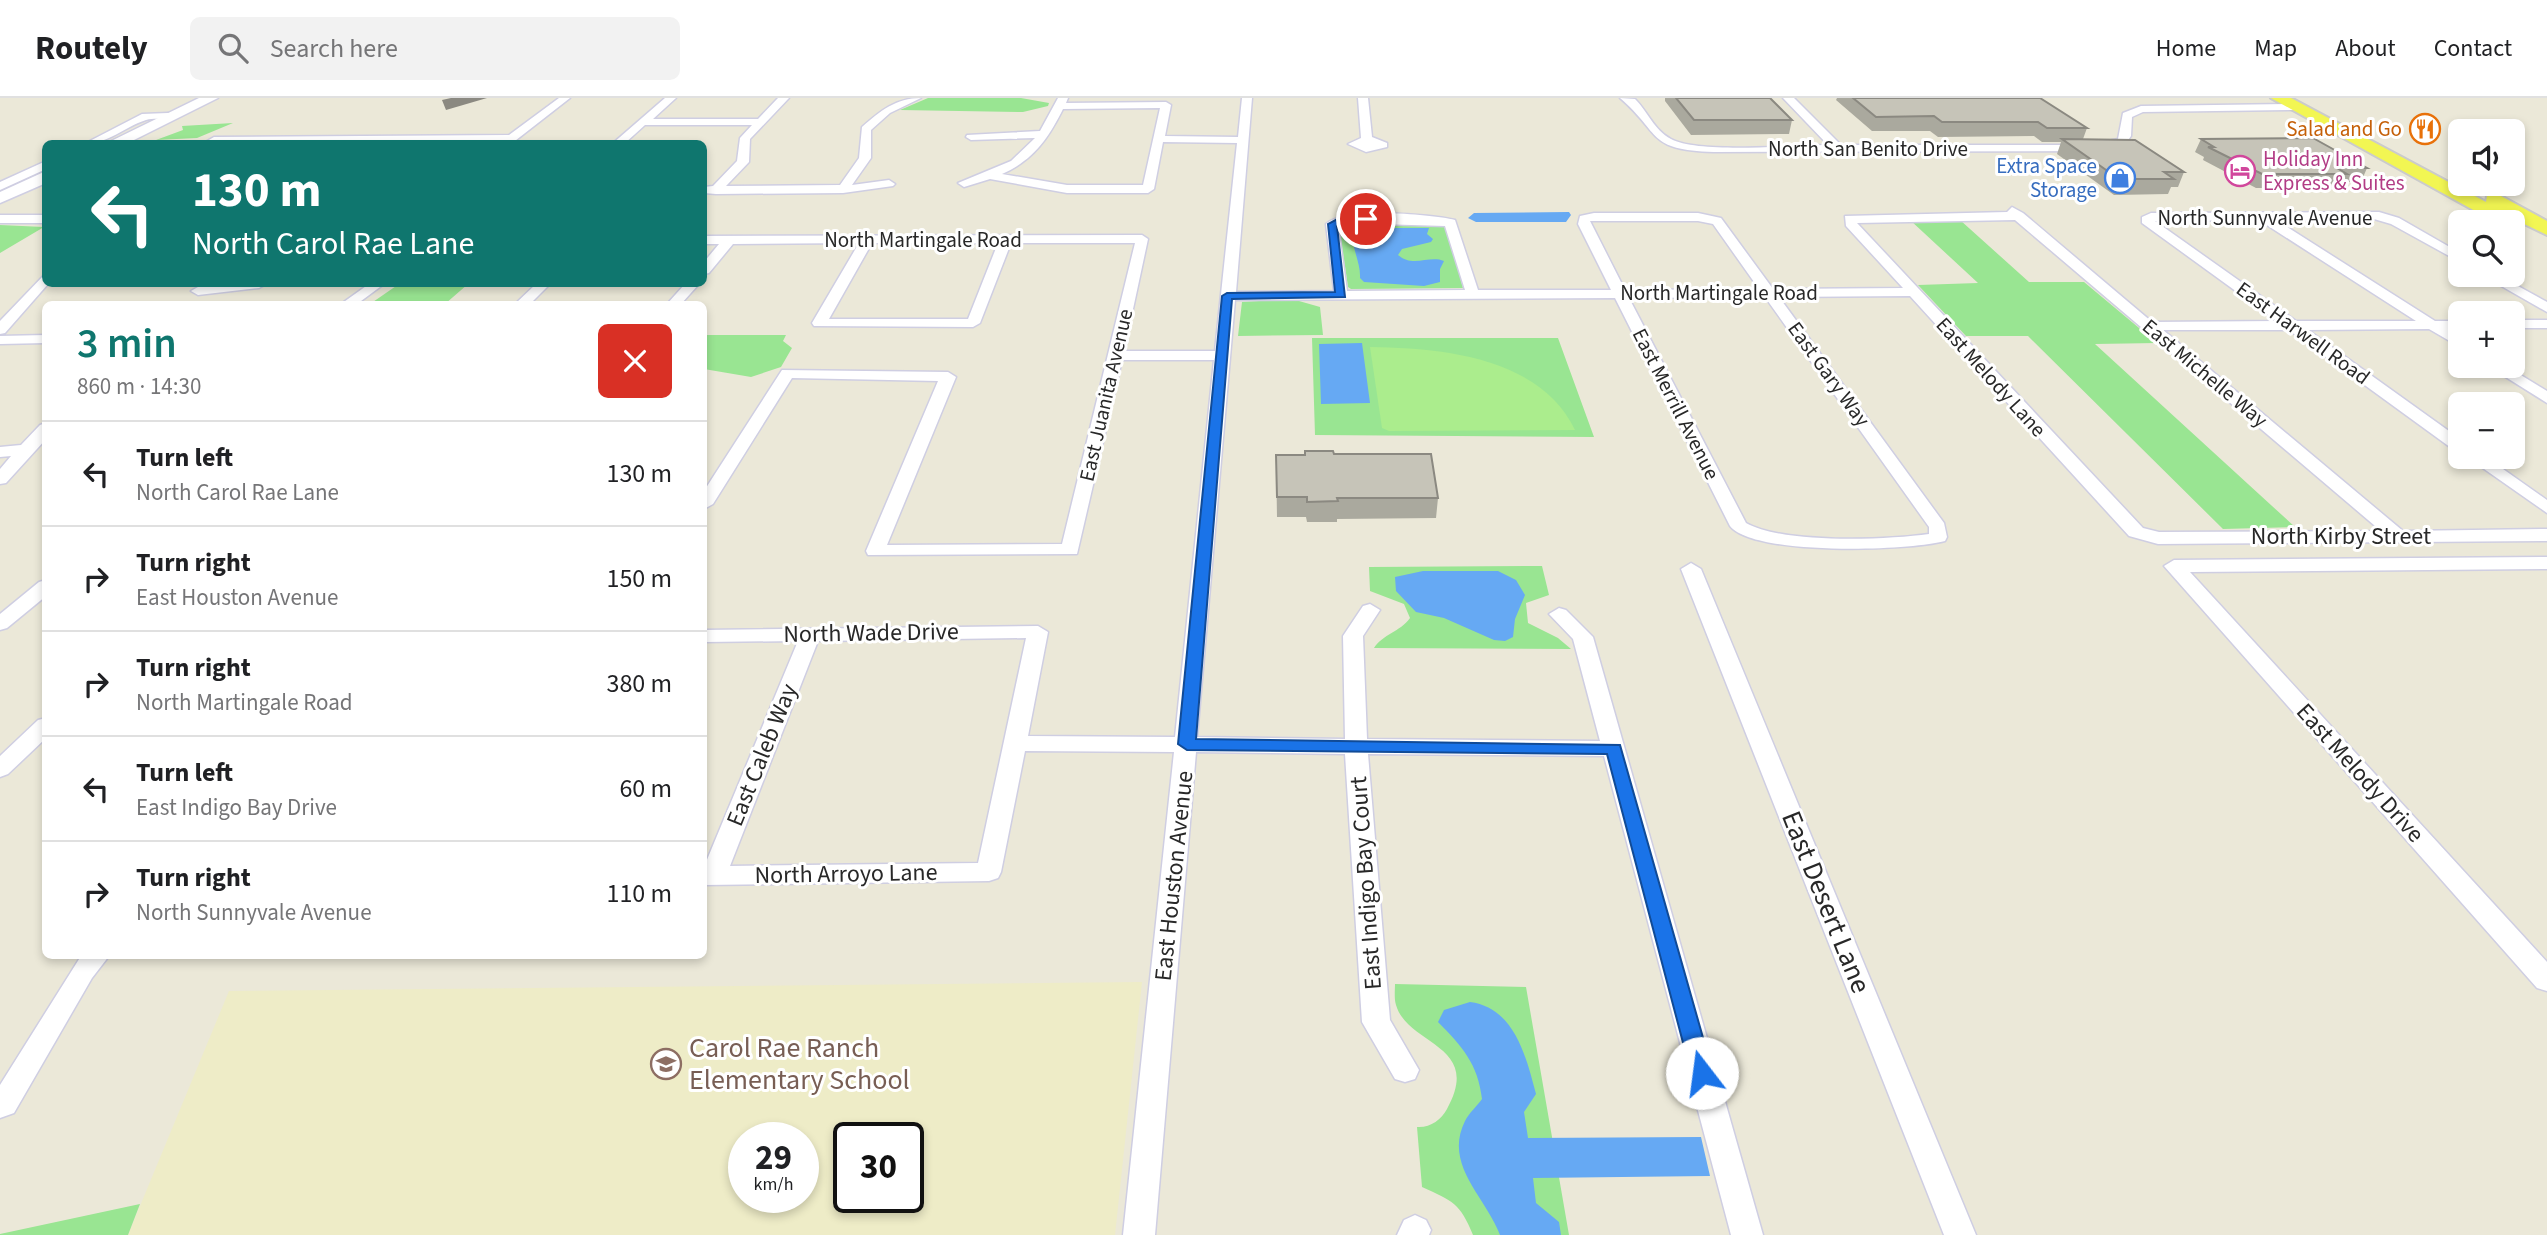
<!DOCTYPE html>
<meta charset="utf-8">
<style>
:root{--surface:#fff;--page:#f2f2f2;--text:#202124;--muted:#757577;--line:#e0e0e0;--accent:#0f766e}
body{margin:0;font-family:"Source Sans 3",sans-serif;background:var(--page);color:var(--text);height:100vh;display:flex;flex-direction:column;font-size:26px;white-space:nowrap}
*{box-sizing:border-box;margin:0}
p{font-size:23px;color:var(--muted)}
.icon{flex:none;width:38px;height:38px;fill:none;stroke:currentColor;stroke-width:2;stroke-linecap:round;stroke-linejoin:round}
.map{position:relative;flex:1;overflow:hidden}
.panel{position:absolute;left:42px;top:203px;width:665px;height:658px;display:flex;flex-direction:column;background:var(--surface);border-radius:10px;box-shadow:0 4px 10px #0003}
.panel>*{flex:none}
.hud{position:absolute;left:42px;top:42px;width:665px;height:147px;border-radius:10px;box-shadow:0 4px 10px #0003;background:#0f766e;color:#fff;overflow:hidden}
.controls{position:absolute;left:2448px;top:21px;display:grid;gap:14px}
.controls a{display:grid;place-items:center;width:77px;height:77px;border-radius:10px;background:var(--surface);box-shadow:0 4px 10px #0003;font-size:35px}
.speed{position:absolute;left:728px;top:1024px;display:flex;gap:14px;font-size:35px;font-weight:700;text-align:center}
.speed>*{display:grid;place-content:center;width:91px;height:91px;border-radius:50%;background:var(--surface);box-shadow:0 4px 10px #0003;line-height:1}
.speed small{font-size:18px;font-weight:400}
.speed .limit{border:4px solid #111;border-radius:10px;background:#fff;color:#111}
.pin{position:absolute;display:grid;place-items:center;width:60px;height:60px;color:#fff;margin:-30px;border:4px solid #fff;border-radius:50%;box-shadow:0 2px 7px #0007}
.me{position:absolute;width:77px;margin:-38px;rotate:345deg;stroke-linejoin:round;filter:drop-shadow(0 0 5px #0008)}
.turn{display:flex;align-items:center;gap:24px;height:147px;padding:0 35px;font-size:32px}
.turn .icon{width:91px;height:91px;stroke-width:2.5}
.turn b{display:block;font-size:49px;line-height:60px}
.round{display:grid;place-items:center;flex:none;width:74px;height:74px;border-radius:10px;background:var(--page)}
.headline{display:flex;align-items:center;justify-content:space-between;height:119px;padding:0 35px}
h1{font-size:42px;font-weight:600;line-height:52px;color:var(--accent)}
ul{padding:0;list-style:none}
li{display:flex;align-items:center;gap:21px;height:105px;padding:0 35px;border-top:2px solid var(--line)}
li div{flex:1}
li b{display:block;font-size:26px}
li em{font-style:normal}
header{display:flex;align-items:center;gap:42px;box-sizing:border-box;height:98px;padding:0 35px;background:var(--surface);border-bottom:2px solid var(--line)}
header strong{font-size:33px}
nav{display:flex;gap:38px;margin-inline-start:auto;font-size:24px}
.search{width:490px;height:63px;background:var(--page);display:flex;align-items:center;gap:18px;box-sizing:border-box;padding:0 24px;border-radius:10px;color:var(--muted);font-size:26px}
.map>svg:first-child{display:block}
.education{fill:#eeecc7;fill-rule:evenodd}
.green{fill:#99e592}
.pitch{fill:#abed8d}
.water{fill:#66a9f3}
.lines{fill:none;stroke-linecap:round;stroke-linejoin:round}
.minor-casing{stroke:#cfcee2;stroke-width:3}
.secondary-casing{stroke:#cfcee2;stroke-width:3}
.primary-casing{stroke:#cbcbcb;stroke-width:4}
.minor{fill:#fff;fill-rule:evenodd}
.secondary{fill:#fff;fill-rule:evenodd}
.primary{fill:#f2f653;fill-rule:evenodd}
.wall{fill:#aaa99e}
.shaded-wall{fill:#8b8981}
.building{fill:#c6c4b8;stroke:#8b8981;stroke-width:2}
.route{fill:#1a73e8;stroke:#114b97;stroke-width:2}
.labels{text-anchor:middle;dominant-baseline:central;stroke-width:6;stroke-linejoin:round;paint-order:stroke}
.far-food-label{font-size:21px;fill:#c56008;stroke:#fff;text-anchor:end}
.far-street-label{font-size:21px;fill:#282828;stroke:#fff}
.far-hotel-label{font-size:21px;fill:#b23c85;stroke:#fff;text-anchor:start}
.far-shop-label{font-size:21px;fill:#366cbe;stroke:#fff;text-anchor:end}
.street-label{font-size:24px;fill:#282828;stroke:#fff}
.near-street-label{font-size:28px;fill:#282828;stroke:#fff}
.near-education-label{font-size:28px;fill:#785e54;stroke:#fff;text-anchor:start}
</style>
<header>
<strong>Routely</strong>
<div class="search"><svg class="icon" aria-label="search" viewBox="0 0 24 24"><circle cx="10" cy="10" r="6"/><path d="M15 15l6 6"/></svg>Search here</div>
<nav><a>Home</a><a>Map</a><a>About</a><a>Contact</a></nav>
</header>
<div class="map">
<svg width="2547" height="1137" viewBox="0 0 2547 1137">
<rect width="100%" height="100%" fill="#ebe8d8"/>
<path class="education" d="M1142,884L1115,1137H128L229,893ZM744,1040H803V1099H744ZM849,1040H908V1099H849Z"/>
<path class="green" d="M928,0H1021L1049,5L1048,8L1023,14L900,12Z
M233,25L197,40L156,42L183,32L182,28Z
M1910,122H1960L2029,184H2084L2157,245L2095,246L2295,429L2223,431L2028,238H1966L1918,187L1978,185Z
M1348,124L1446,127L1463,190L1351,191L1348,189L1339,128Z
M0,127L44,129L0,155Z
M399,186H468L445,206H370Z
M1292,201L1320,209L1323,237L1238,238L1242,204Z
M704,237H786L783,243L792,250L781,269L751,279L704,271Z
M1312,240H1558L1594,339L1315,337Z
M1542,468L1549,497L1526,505L1528,525L1558,540L1571,551L1374,550C1383,536 1400,534 1410,520L1404,506L1370,493L1369,469Z
M1395,886L1526,889L1569,1137H1473C1460,1105 1453,1103 1422,1089L1417,1029C1430,1030 1441,1022 1447,1011C1483,946 1408,948 1396,907C1394,901 1395,892 1395,886Z
M140,1106L128,1137H0V1136Z"/>
<path class="pitch" d="M1370,249C1442,250 1540,259 1575,332L1389,333L1382,330Z"/>
<path class="water" d="M1569,114L1571,117L1566,124H1476L1468,120L1474,115Z
M1364,130H1429L1427,136L1433,141L1431,144L1402,151L1398,157C1413,170 1429,157 1444,163L1440,171V184L1424,188L1364,184L1360,180C1361,164 1350,148 1353,131Z
M1362,245L1370,305L1321,306L1319,246Z
M1423,473H1498L1516,482L1525,497L1515,521L1513,539L1505,543L1494,542L1444,520L1416,514L1396,493L1395,479Z
M1470,904C1515,910 1526,959 1536,996L1524,1014L1528,1040L1701,1039L1710,1078L1533,1080L1536,1105L1559,1124L1561,1137H1500C1486,1099 1443,1067 1465,1023C1469,1015 1477,1008 1482,1001C1478,966 1462,948 1438,924L1444,912Z"/>
<g class="lines">
<g class="minor-casing">
<path id="minor" d="M559,0H570L511,46H202L214,39L509,37Z
M665,0H676L653,21H758L778,0H789L750,41L749,64L726,88L840,87L859,60L862,29C880,13 896,0 921,0L890,15L871,32V60L852,87L889,82L895,86L893,88L843,95L716,96L704,95V89L713,88L737,63L740,40L752,27H645L624,46H612Z
M1058,0H1068L1066,5L1166,4L1171,7L1165,38L1238,39L1242,0H1252L1236,194L1334,193L1326,126C1345,109 1430,116 1455,122L1478,192H1611L1578,126L1580,118L1594,115H1698L1721,120L1773,191L1903,190L1846,128L1845,118L2007,114L2012,109L2023,115L2152,224L2277,223L2142,125V119L2151,115L2379,114L2399,120L2460,155V164L2391,126L2374,121L2276,122L2435,223H2460V231H2449L2460,239V249L2429,231L2308,232L2460,341V353L2454,352L2289,232H2163L2403,433L2547,431V443L2158,446L2129,438L1910,198L1779,199L1944,425L1947,439L1945,443C1908,453 1754,458 1730,428L1615,200L1235,202L1197,639L1345,641L1343,538L1363,508L1370,506L1380,512L1363,538L1367,641L1600,643L1573,541L1549,516L1559,510L1566,512L1593,539L1763,1137H1731L1604,658L1368,656L1390,922L1419,972L1415,981L1405,984L1395,981L1362,924L1345,656L1196,654L1155,1137H1123L1174,654L1025,653L1001,774L998,780L989,783L704,787V769L798,543L704,544V532L1038,528L1048,534L1028,638L1175,639L1214,262H1122L1077,456L868,457L866,453L938,283L792,280L713,406L704,411V393L782,272L948,274L956,279L887,447L1062,446L1135,145H1011L980,225L973,229L814,228L812,225L859,145L733,146L709,175L704,176V164L719,146H704V138L1142,137L1148,141L1124,253H1215L1237,45L1163,44L1154,91L1148,95H1067L990,81L964,89L958,85L1011,63L1035,40L971,42L966,39L967,37L1040,33ZM1160,10L1143,87H1067L1002,76C1034,62 1049,39 1063,11ZM2015,122L2381,433L2159,434L2143,430L1857,125ZM2259,122L2416,223H2296L2155,123ZM1590,123H1698L1713,126L1759,191L1625,192ZM1345,125L1445,128L1465,192L1347,193L1338,128ZM872,145H998L968,221H829ZM1765,199L1929,429V436C1885,442 1784,446 1746,425L1629,200ZM1026,540L978,765L730,768L818,543Z
M1358,0H1368L1372,39L1387,45V49L1366,54L1348,46L1361,40Z
M1620,0L1635,1C1648,14 1654,32 1671,41C1698,56 1794,47 1828,47L1783,0H1794L1841,47H2089L2118,41L2123,15L2141,8L2295,6L2300,9L2295,12L2143,14L2132,19L2131,38L2126,45L2089,53L1714,54C1646,52 1662,36 1620,0Z
M142,16L168,15L173,18C165,23 156,19 146,22C124,29 108,46 84,46Z
M46,63V71L0,92V84Z
M0,117H46V125H0Z
M46,175L48,186L5,235L0,236V223Z
M2482,177H2498L2547,204V214Z
M227,186H266L259,190L198,197L191,193L198,189Z
M369,186H384L357,206H341Z
M536,186H550L530,206H515Z
M685,186H699L681,206H667Z
M2513,222H2547V230H2513Z
M46,237V245L0,246V238Z
M2488,268H2506L2547,293V305Z
M46,325V341L6,385L0,386V371L11,358L0,359V349L21,347L40,327Z
M2467,359H2486L2547,402V415Z
M2547,459V471L2190,474L2547,864V893L2537,890L2164,468L2174,462Z
M1691,465L1701,471L1976,1137H1944L1681,471Z
M46,482V498L7,530L0,532V516L39,484Z
M46,620V640L8,676L0,679V658L38,622Z
M81,858H109L92,880L14,1015L0,1020V987Z
M1415,1117L1426,1122L1431,1132L1429,1137H1397L1404,1122Z"/>
</g>
<g class="secondary-casing">
<path id="secondary" d="M199,0H218L126,46H105Z
M46,73V85L0,105V94Z"/>
</g>
<g class="primary-casing">
<path id="primary" d="M2271,0H2291L2486,104L2487,98H2501L2547,123V137L2518,123L2513,129V124H2495Z"/>
</g>
<use href="#minor" class="minor"/>
<use href="#secondary" class="secondary"/>
<use href="#primary" class="primary"/>
</g>
<path class="wall" d="M1665,0H1770L1792,22L1789,36L1691,37L1665,3Z
M1837,0H2040L2087,30L2083,41L2184,74L2178,89H2171L2168,96L2114,97L2057,56L2061,44H2042L2034,38L1938,39L1930,33H1872L1836,2Z
M2201,41L2367,70L2361,84H2343L2340,90H2256L2203,62L2204,59L2195,54Z
M1334,356L1438,400L1436,420L1337,421V424H1307L1306,419H1277L1276,357Z"/>
<path class="shaded-wall" d="M451,0H487L446,12L442,2Z"/>
<path class="building" d="M1676,0H1770L1792,22H1694Z
M1853,0H2040L2087,30H2047L2038,24H1942L1934,18L1876,19Z
M2313,40L2367,70H2337L2347,76H2262L2208,49H2214L2201,41Z
M2062,41L2135,42L2184,74H2164L2174,81H2119Z
M1305,353H1333L1334,356H1431L1438,400H1337L1338,403L1307,404V399H1277L1276,357H1305Z"/>
<path class="route" d="M1343,118L1370,121L1337,128L1345,199L1232,201L1196,641L1620,647L1713,975L1710,981L1702,984L1695,981L1691,975L1607,656L1187,652L1178,646L1222,198L1227,195L1335,194L1328,126Z"/>
<defs>
<g id="restaurant-ring" transform="scale(1.575)"><circle r="9.5" fill="#fff" stroke="#e8710a" stroke-width="1.5"/><path d="M-5-6h1v4h1v-4h1v4h1v-4h1v5L-1.5 .5V6h-2V.5L-5-1ZM5-6V6H3V1.5H1.5Q1.5-4 5-6Z" fill="#e8710a"/></g>
<g id="hotel-ring" transform="scale(1.575)"><circle r="9.5" fill="#fff" stroke="#d1479c" stroke-width="1.5"/><path d="M-6-4.5h1.5V1H6V5H4.5V3h-9V5H-6ZM-4 0a1.8 1.8 0 1 1 3.6 0ZM.5 0V-2.5h3Q6-2.5 6 0Z" fill="#d1479c"/></g>
<g id="shop-ring" transform="scale(1.575)"><circle r="9.5" fill="#fff" stroke="#3f7fe0" stroke-width="1.5"/><path d="M-5-2.5h2.3a2.7 3.5 0 0 1 5.4 0H5L5.5 6h-11ZM-1.5-2.5h3a1.5 2.3 0 0 0-3 0Z" fill="#3f7fe0"/></g>
<g id="school-ring" transform="scale(1.575)"><circle r="9.5" fill="#fff" stroke="#8d6e63" stroke-width="1.5"/><path d="M0-5L7-2L0 1L-7-2ZM-4 1L0 2.5L4 1V4Q0 6-4 4Z" fill="#8d6e63"/></g>
</defs>
<g fill-rule="evenodd">
<use href="#restaurant-ring" x="2425" y="31"/>
<use href="#hotel-ring" x="2240" y="73"/>
<use href="#shop-ring" x="2120" y="80"/>
<use href="#school-ring" x="666" y="966"/>
</g>
<g class="labels">
<g class="far-food-label">
<text x="2402" y="31">Salad and Go</text>
</g>
<g class="far-street-label">
<text x="1868" y="51">North San Benito Drive</text>
<text x="2265" y="120">North Sunnyvale Avenue</text>
<text x="923" y="142">North Martingale Road</text>
<text x="1719" y="195">North Martingale Road</text>
<text transform="translate(2303 235) rotate(36)">East Harwell Road</text>
<text transform="translate(2205 275) rotate(40)">East Michelle Way</text>
<text transform="translate(1829 276) rotate(54)">East Gary Way</text>
<text transform="translate(1991 279) rotate(48)">East Melody Lane</text>
<text transform="translate(1106 297) rotate(-77)">East Juanita Avenue</text>
<text transform="translate(1676 306) rotate(63)">East Merrill Avenue</text>
</g>
<g class="far-hotel-label">
<text x="2263" y="61">Holiday Inn<tspan x="2263" dy="24">Express &amp; Suites</tspan></text>
</g>
<g class="far-shop-label">
<text x="2097" y="68">Extra Space<tspan x="2097" dy="24">Storage</tspan></text>
</g>
<g class="street-label">
<text x="2341" y="438">North Kirby Street</text>
<text transform="translate(871 535) rotate(-1)">North Wade Drive</text>
<text transform="translate(762 657) rotate(-68)">East Caleb Way</text>
<text transform="translate(2360 675) rotate(48)">East Melody Drive</text>
<text transform="translate(846 776) rotate(-1)">North Arroyo Lane</text>
<text transform="translate(1174 778) rotate(-84)">East Houston Avenue</text>
<text transform="translate(1366 785) rotate(-94)">East Indigo Bay Court</text>
</g>
<g class="near-street-label">
<text transform="translate(1826 804) rotate(68)">East Desert Lane</text>
</g>
<g class="near-education-label">
<text x="689" y="950">Carol Rae Ranch<tspan x="689" dy="32">Elementary School</tspan></text>
</g>
</g>
</svg>
<div class="controls">
<a><svg class="icon" aria-label="sound" viewBox="0 0 24 24"><path d="M4 9h4l5-4v14l-5-4H4zM17 9q2 3 0 6"/></svg></a>
<a><svg class="icon" aria-label="search" viewBox="0 0 24 24"><circle cx="10" cy="10" r="6"/><path d="M15 15l6 6"/></svg></a>
<a>+</a>
<a>−</a>
</div>
<div class="speed"><div>29<small>km/h</small></div><div class="limit">30</div></div>
<div class="pin" style="left:1366px;top:121px;background:#d93025"><svg class="icon" aria-label="arrive" viewBox="0 0 24 24"><path d="M6 21V4h12l-3 4 3 4H6"/></svg></div>
<svg class="me" style="left:1702px;top:975px" viewBox="-20 -20 40 40"><circle r="19" fill="#fff"/><path d="M0-13L10 11 0 6-10 11z" fill="#1a73e8"/></svg>
<div class="hud">
<div class="turn"><svg class="icon" aria-label="left" viewBox="0 0 24 24"><path d="M17 20v-9H6M10 6l-5 5 5 5"/></svg><div><b>130 m</b>North Carol Rae Lane</div></div>
</div>
<section class="panel">
<div class="headline"><div><h1>3 min</h1><p>860 m · 14:30</p></div><a class="round" style="background:#d93025;color:#fff"><svg class="icon" aria-label="close" viewBox="0 0 24 24"><path d="M6 6l12 12M18 6L6 18"/></svg></a></div>
<ul>
<li><svg class="icon" aria-label="left" viewBox="0 0 24 24"><path d="M17 20v-9H6M10 6l-5 5 5 5"/></svg><div><b>Turn left</b><p>North Carol Rae Lane</p></div><em>130 m</em></li>
<li><svg class="icon" aria-label="right" viewBox="0 0 24 24"><path d="M7 20v-9h11M14 6l5 5-5 5"/></svg><div><b>Turn right</b><p>East Houston Avenue</p></div><em>150 m</em></li>
<li><svg class="icon" aria-label="right" viewBox="0 0 24 24"><path d="M7 20v-9h11M14 6l5 5-5 5"/></svg><div><b>Turn right</b><p>North Martingale Road</p></div><em>380 m</em></li>
<li><svg class="icon" aria-label="left" viewBox="0 0 24 24"><path d="M17 20v-9H6M10 6l-5 5 5 5"/></svg><div><b>Turn left</b><p>East Indigo Bay Drive</p></div><em>60 m</em></li>
<li><svg class="icon" aria-label="right" viewBox="0 0 24 24"><path d="M7 20v-9h11M14 6l5 5-5 5"/></svg><div><b>Turn right</b><p>North Sunnyvale Avenue</p></div><em>110 m</em></li>
</ul>
</section>
</div>
